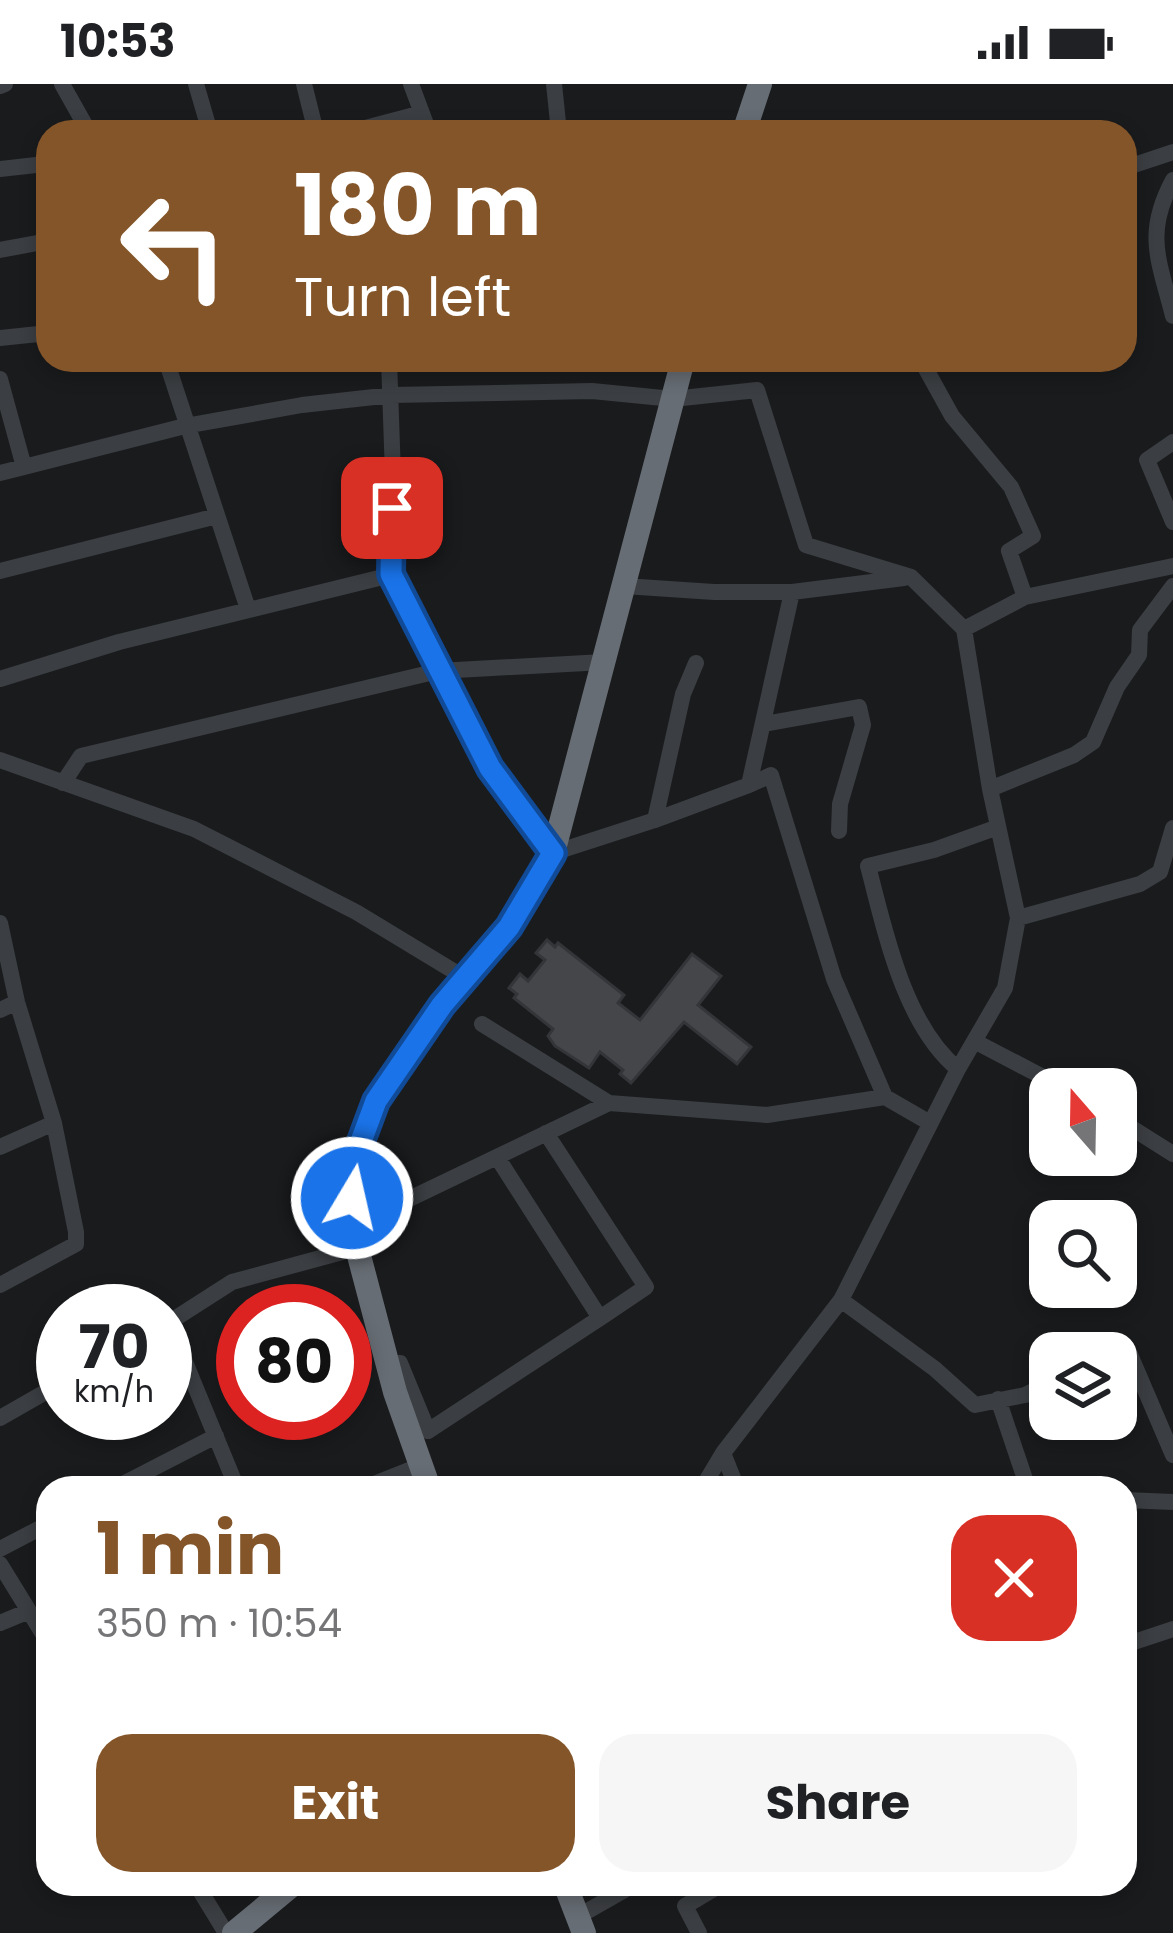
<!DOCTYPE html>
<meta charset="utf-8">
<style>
:root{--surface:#fff;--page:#f6f6f6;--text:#202124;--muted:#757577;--accent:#845529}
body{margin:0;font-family:Poppins,sans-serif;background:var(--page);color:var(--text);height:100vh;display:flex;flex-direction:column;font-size:45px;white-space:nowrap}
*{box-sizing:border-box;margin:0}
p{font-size:39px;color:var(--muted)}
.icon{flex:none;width:66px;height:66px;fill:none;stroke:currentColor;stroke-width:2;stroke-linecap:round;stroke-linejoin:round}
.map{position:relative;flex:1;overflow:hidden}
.drawer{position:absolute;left:36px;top:1392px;width:1101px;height:420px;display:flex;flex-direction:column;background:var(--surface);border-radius:36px;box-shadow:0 6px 18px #0003}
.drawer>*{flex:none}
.top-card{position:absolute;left:36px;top:36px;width:1101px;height:252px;border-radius:36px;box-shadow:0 6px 18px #0003;background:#845529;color:#fff;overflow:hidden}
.needle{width:78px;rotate:340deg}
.tools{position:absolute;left:1029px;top:984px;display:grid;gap:24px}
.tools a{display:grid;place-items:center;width:108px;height:108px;border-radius:24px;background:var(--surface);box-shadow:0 6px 18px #0003;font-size:60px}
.speed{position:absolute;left:36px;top:1200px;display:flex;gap:24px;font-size:60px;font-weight:700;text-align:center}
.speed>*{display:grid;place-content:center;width:156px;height:156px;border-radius:50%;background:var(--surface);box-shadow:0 6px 18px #0003;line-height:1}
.speed small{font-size:30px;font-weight:400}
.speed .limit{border:18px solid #d22;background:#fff;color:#111}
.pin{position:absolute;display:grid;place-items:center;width:102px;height:102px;color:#fff;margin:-51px;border-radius:24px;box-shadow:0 6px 18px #0006}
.me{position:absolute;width:132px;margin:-66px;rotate:9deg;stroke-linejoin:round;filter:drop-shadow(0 0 9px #0008)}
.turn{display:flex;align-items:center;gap:42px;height:252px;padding:0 60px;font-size:54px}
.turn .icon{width:156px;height:156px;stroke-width:2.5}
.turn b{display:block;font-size:84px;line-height:102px}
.round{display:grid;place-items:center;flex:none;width:126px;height:126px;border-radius:36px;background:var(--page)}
.overview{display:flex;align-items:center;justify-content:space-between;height:204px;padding:0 60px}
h1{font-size:72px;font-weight:700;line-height:90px;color:var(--accent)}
.button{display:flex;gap:24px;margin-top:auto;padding:24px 60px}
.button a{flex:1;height:138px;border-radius:36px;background:var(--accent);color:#fff;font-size:48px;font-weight:700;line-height:138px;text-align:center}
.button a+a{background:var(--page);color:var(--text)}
.status{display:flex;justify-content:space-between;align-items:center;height:84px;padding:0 60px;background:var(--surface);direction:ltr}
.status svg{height:33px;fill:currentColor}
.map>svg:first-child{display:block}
.building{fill:#44464a;stroke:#343539;stroke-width:3}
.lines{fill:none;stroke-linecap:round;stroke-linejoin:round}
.minor{stroke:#3b3e42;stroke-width:16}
.highway{stroke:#676d74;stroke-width:24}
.route-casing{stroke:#114b97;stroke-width:30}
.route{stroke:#1a73e8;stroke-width:21}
</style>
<div class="status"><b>10:53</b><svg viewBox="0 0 49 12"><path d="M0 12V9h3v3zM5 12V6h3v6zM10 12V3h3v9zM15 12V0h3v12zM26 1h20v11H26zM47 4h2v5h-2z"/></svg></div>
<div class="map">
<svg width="1173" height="1849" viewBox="0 0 1173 1849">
<rect width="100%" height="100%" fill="#1a1b1d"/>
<path class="building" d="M547,856L555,863L558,859L624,911L618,919L640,936L692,870L721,892L698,921L751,963L737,980L684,938L631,999L620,990L623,986L600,968L589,984L555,962L548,952L553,945L514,914L517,910L509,904L520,890L528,897L545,876L536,869Z"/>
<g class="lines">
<path class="minor" d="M62,0L89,48
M196,0L210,48
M304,0L316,48
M411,0L429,48
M554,0L559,48
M0,2L5,0
M350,48L422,29
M1125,84L1173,68
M0,85L45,80
M1173,96C1144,150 1159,176 1173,232
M0,166L48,157
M0,254L48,249
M166,276L248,525
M389,276L393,391L391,491
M921,276L952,332L1011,403L1033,452L1009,467L1025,513
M0,295L24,383L0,389
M1173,358L1147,376L1173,438
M24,383L185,342L302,321L392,311L592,307L673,315L757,306L806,461L911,493L964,545
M0,487L217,432
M624,502L714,508H792L904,494
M696,579L683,610L655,736L749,701L792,508
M0,595L119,558L391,491L490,684L553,769L655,736
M764,640L859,623L863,641L840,720L839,747
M0,676L194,745L356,828L465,894
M63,699L81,672L438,587L604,578
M749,701L771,691L834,895L885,1013
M990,705L1074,671L1093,658L1117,603L1139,571L1140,546L1173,502
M1018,834L1140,800L1160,788L1173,744
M0,839L17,918L54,1039L76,1148V1160L0,1201
M0,926L17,918
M482,940L609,1019L767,1031L885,1013L930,1039
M976,958L1066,1005
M958,985C904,941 885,847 868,782L934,766L998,743
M1116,1034L1173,1070
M0,1063L54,1039
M497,1073L600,1234L646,1203L546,1049
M355,1141L609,1019
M841,1216L935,1285L975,1321L1025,1311L1050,1299
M169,1239L237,1404
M165,1241L232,1198L357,1164
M1116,1269L1128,1266L1173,1371
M388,1280L400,1279L428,1347L600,1234
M998,1315L1028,1404
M0,1334L63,1298
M723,1369L737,1404
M115,1404L216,1352
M364,1404L422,1381
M702,1404L723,1369L841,1216L958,985L1005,904L1018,834L990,705L964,545L1025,513L1173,482
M1125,1416L1173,1418
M0,1465L48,1440
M0,1480L48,1558
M0,1539L29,1527
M1125,1561L1173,1545
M196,1800L226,1849
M577,1833L635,1800
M699,1849L685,1822L722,1800"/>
<path class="highway" d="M744,48L760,0
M429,1404L395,1308L357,1164L350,1087L376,1017L442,921L509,843L553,769L683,276
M565,1800L584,1849
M234,1849L293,1800"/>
</g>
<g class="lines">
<g class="route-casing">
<path id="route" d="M352,1114L350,1087L376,1017L442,921L509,843L553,769L490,684L391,490L392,424"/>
</g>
<use href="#route" class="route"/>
</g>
</svg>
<div class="tools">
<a><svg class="needle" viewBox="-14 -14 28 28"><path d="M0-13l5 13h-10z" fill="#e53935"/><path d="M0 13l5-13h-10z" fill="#757577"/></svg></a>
<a><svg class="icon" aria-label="search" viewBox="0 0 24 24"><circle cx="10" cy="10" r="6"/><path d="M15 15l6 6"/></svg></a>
<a><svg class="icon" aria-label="layers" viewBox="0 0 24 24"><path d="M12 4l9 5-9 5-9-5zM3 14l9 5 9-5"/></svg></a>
</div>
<div class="speed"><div>70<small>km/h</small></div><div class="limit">80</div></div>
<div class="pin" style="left:392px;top:424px;background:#d93025"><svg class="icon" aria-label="arrive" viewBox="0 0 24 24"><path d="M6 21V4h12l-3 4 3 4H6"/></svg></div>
<svg class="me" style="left:352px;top:1114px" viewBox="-20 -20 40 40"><circle r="17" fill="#1a73e8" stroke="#fff" stroke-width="3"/><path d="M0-11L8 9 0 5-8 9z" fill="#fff"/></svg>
<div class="top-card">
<div class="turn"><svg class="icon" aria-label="left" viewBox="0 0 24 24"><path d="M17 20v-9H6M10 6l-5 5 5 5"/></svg><div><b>180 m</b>Turn left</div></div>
</div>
<section class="drawer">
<div class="overview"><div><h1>1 min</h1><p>350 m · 10:54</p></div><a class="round" style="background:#d93025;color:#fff"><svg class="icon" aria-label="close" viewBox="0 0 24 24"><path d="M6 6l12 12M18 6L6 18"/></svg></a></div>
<div class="button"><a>Exit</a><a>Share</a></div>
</section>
</div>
